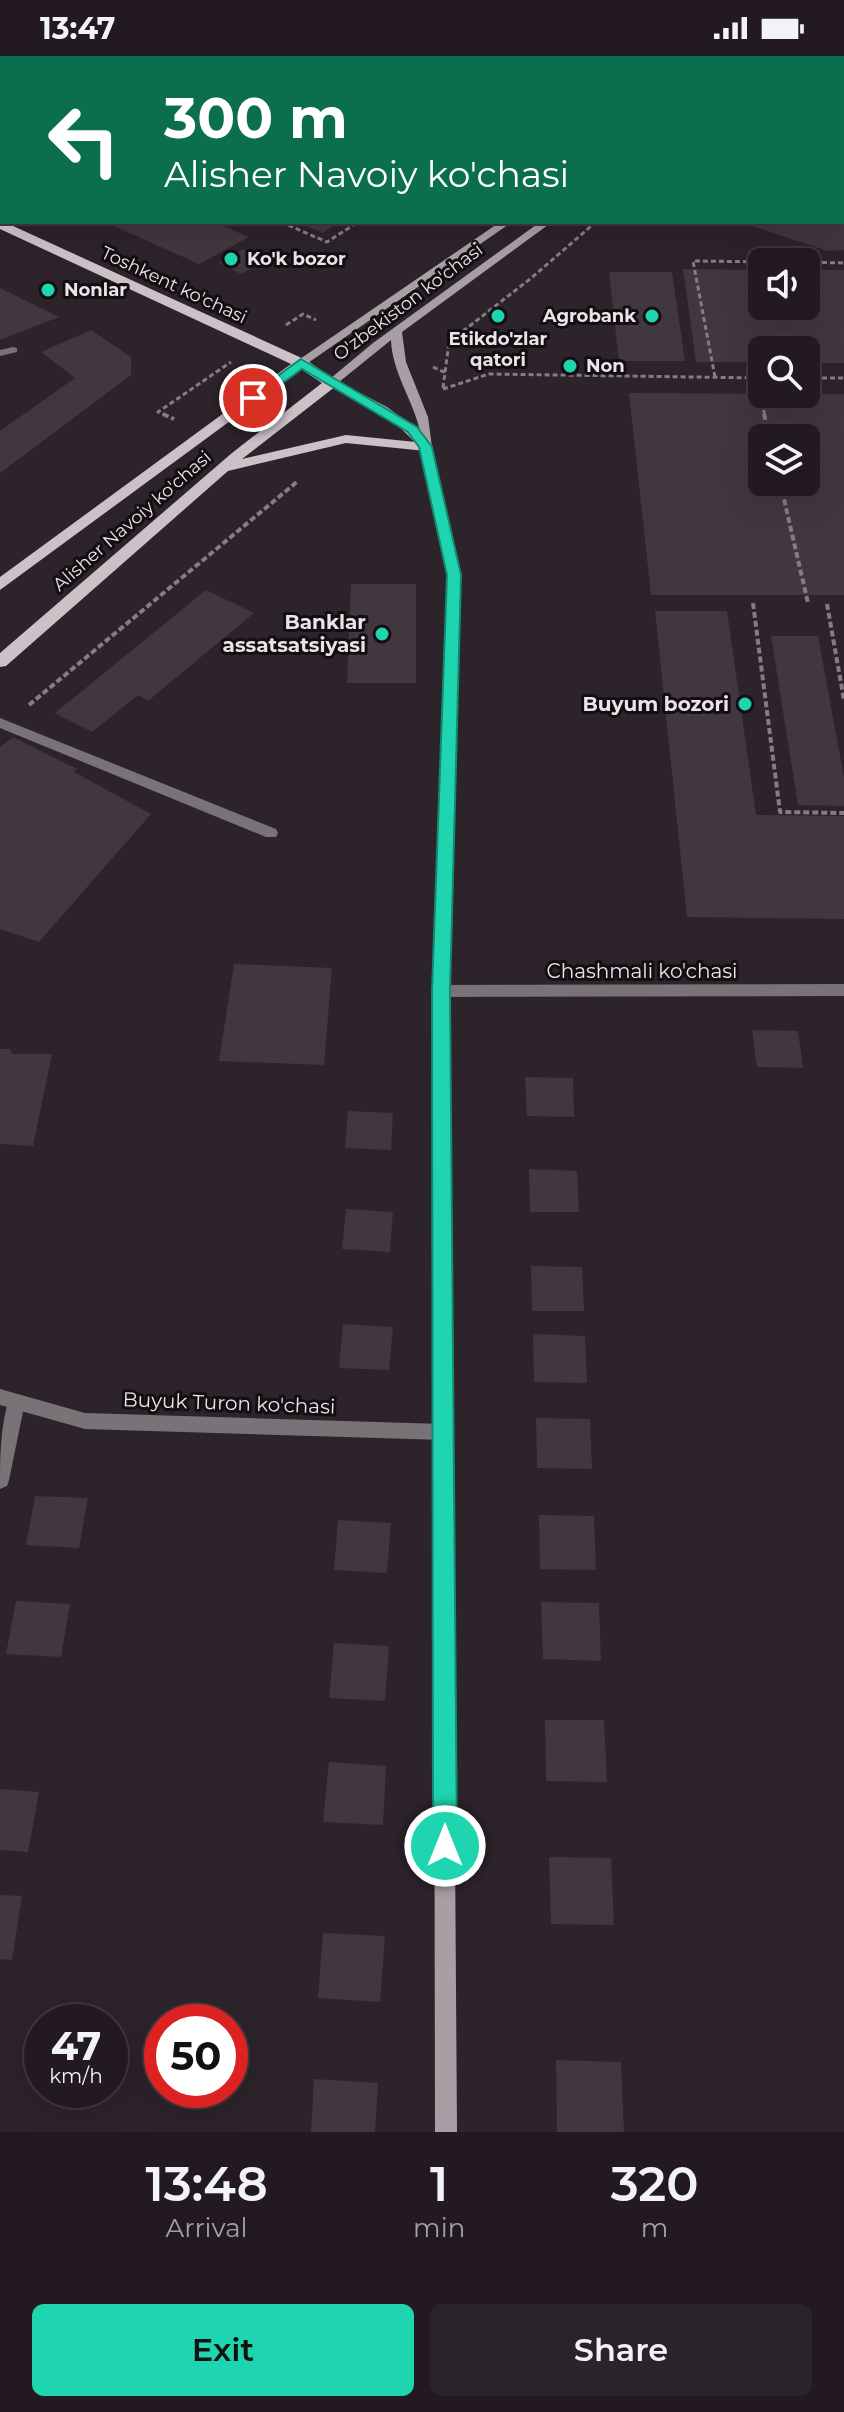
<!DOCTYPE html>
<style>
:root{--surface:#221a20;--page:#2a2329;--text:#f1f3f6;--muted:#a2a1a5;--line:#3f383e;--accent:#1ed5b0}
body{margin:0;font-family:Montserrat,sans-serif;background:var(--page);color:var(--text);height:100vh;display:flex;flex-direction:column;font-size:30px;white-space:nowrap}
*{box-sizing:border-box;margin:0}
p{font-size:26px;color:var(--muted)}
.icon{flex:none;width:44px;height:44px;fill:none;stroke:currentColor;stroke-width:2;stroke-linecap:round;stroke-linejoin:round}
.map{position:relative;height:2076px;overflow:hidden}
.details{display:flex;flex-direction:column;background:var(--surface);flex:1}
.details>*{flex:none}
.top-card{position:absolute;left:0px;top:0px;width:844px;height:168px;box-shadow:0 8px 32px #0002,0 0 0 2px var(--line);background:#0b6e4f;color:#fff;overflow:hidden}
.fabs{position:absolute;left:748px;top:192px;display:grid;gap:16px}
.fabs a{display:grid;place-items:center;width:72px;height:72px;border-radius:12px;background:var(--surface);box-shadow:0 8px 32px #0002,0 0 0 2px var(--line);font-size:40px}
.speed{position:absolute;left:24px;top:1948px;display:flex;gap:16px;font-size:40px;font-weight:700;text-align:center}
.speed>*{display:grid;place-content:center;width:104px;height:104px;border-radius:50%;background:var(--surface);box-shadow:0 8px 32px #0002,0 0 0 2px var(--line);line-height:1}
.speed small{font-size:20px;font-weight:400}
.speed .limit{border:12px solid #d22;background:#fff;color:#111}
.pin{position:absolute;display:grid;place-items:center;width:68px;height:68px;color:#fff;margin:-34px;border:4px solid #fff;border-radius:50%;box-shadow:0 2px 8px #0007}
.me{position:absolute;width:88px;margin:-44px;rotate:0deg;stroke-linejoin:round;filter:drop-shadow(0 0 6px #0008)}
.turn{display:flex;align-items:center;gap:28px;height:168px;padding:0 32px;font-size:36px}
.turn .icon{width:104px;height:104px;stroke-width:2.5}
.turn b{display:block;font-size:56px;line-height:68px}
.eta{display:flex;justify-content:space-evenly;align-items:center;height:136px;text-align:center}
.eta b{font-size:48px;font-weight:600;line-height:56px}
.action{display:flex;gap:16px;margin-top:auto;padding:16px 32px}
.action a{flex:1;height:92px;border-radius:12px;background:var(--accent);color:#111;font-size:32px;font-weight:600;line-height:92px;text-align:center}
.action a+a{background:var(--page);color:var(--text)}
.status{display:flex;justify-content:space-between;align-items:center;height:56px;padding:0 40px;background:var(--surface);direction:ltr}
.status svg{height:22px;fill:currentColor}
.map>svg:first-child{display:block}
.building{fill:#42373e;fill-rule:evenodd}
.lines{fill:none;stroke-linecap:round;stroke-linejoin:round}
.path-far1{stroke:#857d82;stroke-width:3;stroke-dasharray:5 3;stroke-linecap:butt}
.path{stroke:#857d82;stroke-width:4;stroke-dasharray:6 3;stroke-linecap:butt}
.service{fill:#797377;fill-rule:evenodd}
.minor{fill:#797377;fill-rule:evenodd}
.secondary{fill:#a89fa5;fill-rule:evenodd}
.primary{fill:#cdc1c8;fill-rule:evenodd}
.route{fill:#1ed5b0;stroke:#148a72;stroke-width:2}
.poi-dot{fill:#1ed5b0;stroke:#130e11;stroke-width:3}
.labels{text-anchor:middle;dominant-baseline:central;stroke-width:6;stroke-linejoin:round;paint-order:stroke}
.far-poi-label{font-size:18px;font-weight:bold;fill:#eae3e7;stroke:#130e11;text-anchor:start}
.far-street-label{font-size:18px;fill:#eae3e7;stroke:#130e11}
.poi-label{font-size:20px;font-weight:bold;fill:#eae3e7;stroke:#130e11;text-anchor:end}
.street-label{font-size:20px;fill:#eae3e7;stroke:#130e11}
</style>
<div class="status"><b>13:47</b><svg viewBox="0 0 49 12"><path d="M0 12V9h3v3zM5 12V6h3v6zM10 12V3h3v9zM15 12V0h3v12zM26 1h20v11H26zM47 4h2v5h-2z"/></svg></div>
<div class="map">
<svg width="844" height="2076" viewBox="0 0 844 2076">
<rect width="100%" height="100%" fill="#2d232a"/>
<path class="building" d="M105,166H214L249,181L199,208Z
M296,166H339L323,177Z
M740,166H844V194L828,195Z
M243,193L265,204L241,218L219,207Z
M683,213L762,214V250H806V214H844V307H806V294H762V306H696Z
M609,216H672L685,305H619Z
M0,232L59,261L0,284Z
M91,274L131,301V319L0,417V375L75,322L41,296Z
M629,337L844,338V539H651ZM762,382H806V426H762Z
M351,528H416V627H347Z
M206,534L254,557L148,645L138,639L92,676L55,657Z
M655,555H727L756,759L844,760V863L687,861Z
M771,580H818L844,721V750L798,749Z
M13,681L77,713L74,716L151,758L39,886L0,873V691Z
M234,908L332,912L324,1009L219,1005Z
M752,974L798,975L803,1012L757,1011Z
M0,993H10L12,998H52L33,1090L0,1088Z
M525,1021L573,1022L574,1061L527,1060Z
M348,1055L393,1057L391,1094L345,1092Z
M529,1113L577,1115L579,1156H530Z
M346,1153L393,1156L390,1196L342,1193Z
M531,1210L582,1211L584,1255H532Z
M343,1268L393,1271L389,1314L339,1312Z
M533,1278L585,1280L587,1327L534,1326Z
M536,1362L590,1363L592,1413L537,1412Z
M35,1440L88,1442L79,1492L26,1489Z
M539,1459L594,1460L596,1514L540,1513Z
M338,1464L391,1467L387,1517L334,1514Z
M16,1545L70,1548L61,1601L6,1598Z
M541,1546L599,1547L601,1605L543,1603Z
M334,1587L389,1590L385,1645L329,1642Z
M545,1664H604L607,1726L546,1725Z
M329,1706L386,1710L383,1769L323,1766Z
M0,1733L39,1736L28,1796L0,1794Z
M549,1801L611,1802L614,1869L551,1868Z
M0,1839L22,1840L12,1904L0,1903Z
M323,1877L385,1880L380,1946L318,1942Z
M556,2004L621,2006L624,2076H557Z
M314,2023L378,2027L375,2076H311Z"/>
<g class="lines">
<path class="path-far1" d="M224,0L229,2
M510,0L515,2
M550,0L555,2
M146,2L150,0
M341,2L345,0
M281,166L327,186L358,166
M806,206L844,207
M286,269L303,258L316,264
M433,311L446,317
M715,321L693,205L777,206
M756,322L765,360
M806,322H844
M443,332L449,286L530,223L596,166
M443,333L489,318L762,322
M167,360L158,356L231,306"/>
<path class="path" d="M163,358L174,363
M764,358L770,382
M780,426L808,547
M753,547L780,756L844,757
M827,548L844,644
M29,649L298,425"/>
<path class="service" d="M0,662L276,773L278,777L276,781H266L0,672Z
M0,1333L85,1357L443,1368L449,1370L452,1376L449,1382L443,1384L85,1373L0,1349Z"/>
<path class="minor" d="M13,291L17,292V296L0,300V294Z
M844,928V940L441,941L433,935L441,929Z
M16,1338L22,1340L25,1346L9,1424L7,1430L0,1433C0,1402 0,1369 10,1340Z"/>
<path class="secondary" d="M631,0H641V2H631Z
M658,0H668V2H658Z
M500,166H512L305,309H297V305Z
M540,166H552L402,276L406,306L428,361L432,391L460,519L449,935L457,2076H435L433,935L448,519L420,391L391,363L325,327L373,287ZM391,284C392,316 413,344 420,375L387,351L339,326Z"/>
<path class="primary" d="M0,164L306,304L336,324V330L242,403L346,379L426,387L433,391L426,395L346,387L228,415L6,610L0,611V597L232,397L322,327L301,313L0,534V521L291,308L0,173Z"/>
</g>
<path class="route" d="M301,303L417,371L432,391L461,519L450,935L457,1790L453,1798L445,1801L437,1798L433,1790L432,935L447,519L419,391L408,376L302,313L258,345L247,342Z"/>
<g class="poi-dot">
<circle cx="231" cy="203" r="8"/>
<circle cx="48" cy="234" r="8"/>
<circle cx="498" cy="260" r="8"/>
<circle cx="652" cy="260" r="8"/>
<circle cx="570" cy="310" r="8"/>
<circle cx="382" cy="578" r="8"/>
<circle cx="745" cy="648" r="8"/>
</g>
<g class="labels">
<g class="far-poi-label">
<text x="247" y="203">Ko'k bozor</text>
<text x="64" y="234">Nonlar</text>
<text x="636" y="260" text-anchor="end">Agrobank</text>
<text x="498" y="283" text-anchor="middle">Etikdo'zlar<tspan x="498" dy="21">qatori</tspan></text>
<text x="586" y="310">Non</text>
</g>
<g class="far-street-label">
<text transform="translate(174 229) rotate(25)">Toshkent ko'chasi</text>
<text transform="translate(408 246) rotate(-37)">O'zbekiston ko'chasi</text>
<text transform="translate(132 465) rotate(-41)">Alisher Navoiy ko'chasi</text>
</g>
<g class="poi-label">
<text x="366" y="566">Banklar<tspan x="366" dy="23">assatsatsiyasi</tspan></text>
<text x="729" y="648">Buyum bozori</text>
</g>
<g class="street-label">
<text x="642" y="915">Chashmali ko'chasi</text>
<text transform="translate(229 1347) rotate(2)">Buyuk Turon ko'chasi</text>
</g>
</g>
</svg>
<div class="fabs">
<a><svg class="icon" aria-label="sound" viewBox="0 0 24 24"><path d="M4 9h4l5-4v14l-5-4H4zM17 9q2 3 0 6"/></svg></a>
<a><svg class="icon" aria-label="search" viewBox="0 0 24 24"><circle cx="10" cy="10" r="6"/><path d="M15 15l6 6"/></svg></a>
<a><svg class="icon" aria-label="layers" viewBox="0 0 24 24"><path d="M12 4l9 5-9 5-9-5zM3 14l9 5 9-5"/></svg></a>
</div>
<div class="speed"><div>47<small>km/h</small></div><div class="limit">50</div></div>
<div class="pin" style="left:253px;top:342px;background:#d93025"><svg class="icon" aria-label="arrive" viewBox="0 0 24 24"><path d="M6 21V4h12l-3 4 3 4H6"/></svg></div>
<svg class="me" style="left:445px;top:1790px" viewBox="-20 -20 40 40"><circle r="17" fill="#1ed5b0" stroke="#fff" stroke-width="3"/><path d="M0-11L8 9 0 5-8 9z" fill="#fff"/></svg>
<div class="top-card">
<div class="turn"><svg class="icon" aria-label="left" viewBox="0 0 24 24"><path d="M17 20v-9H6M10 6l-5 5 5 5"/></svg><div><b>300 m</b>Alisher Navoiy ko'chasi</div></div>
</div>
</div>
<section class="details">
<div class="eta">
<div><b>13:48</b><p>Arrival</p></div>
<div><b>1</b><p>min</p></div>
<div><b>320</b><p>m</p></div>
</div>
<div class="action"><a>Exit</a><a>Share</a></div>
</section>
